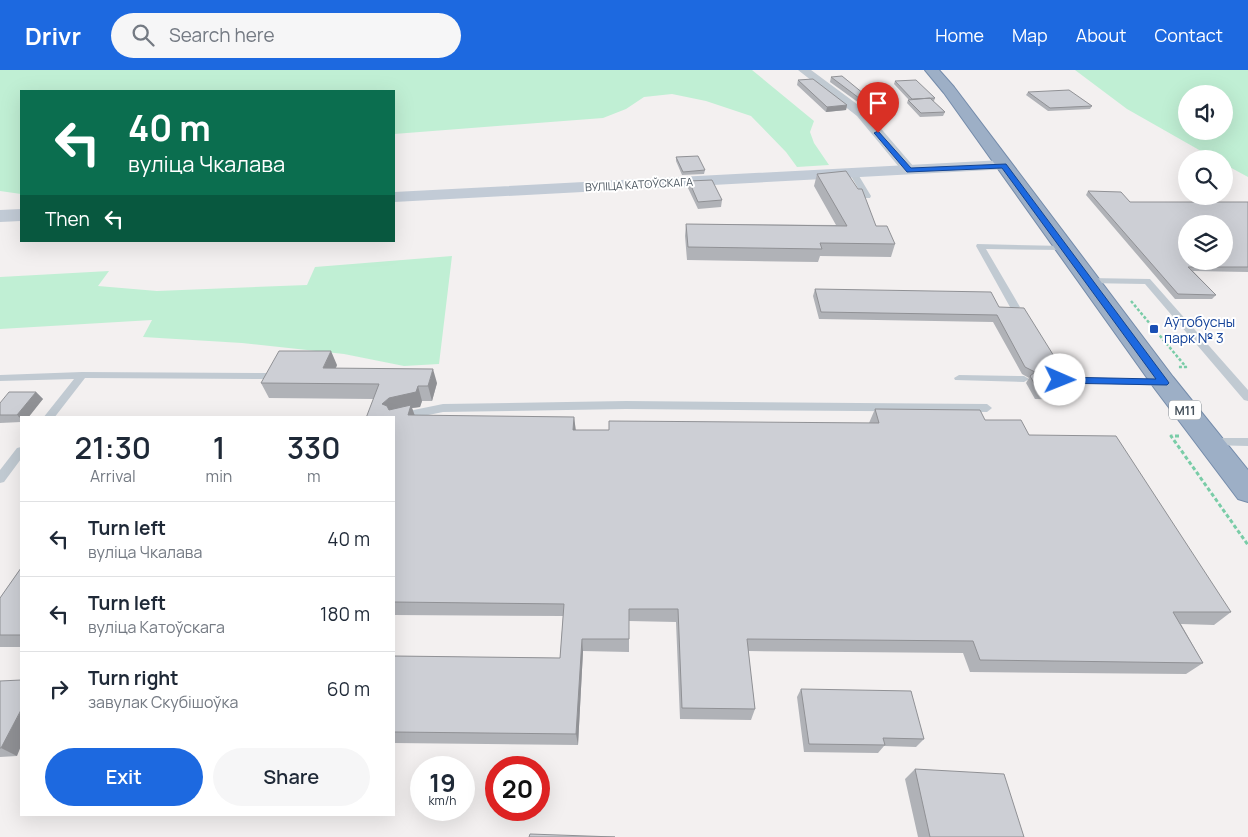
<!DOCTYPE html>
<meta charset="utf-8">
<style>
:root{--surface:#fff;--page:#f6f6f7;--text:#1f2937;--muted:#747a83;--line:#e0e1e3;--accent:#1d69e0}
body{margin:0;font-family:Manrope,sans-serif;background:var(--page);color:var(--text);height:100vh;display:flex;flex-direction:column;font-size:19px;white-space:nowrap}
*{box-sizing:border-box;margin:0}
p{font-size:16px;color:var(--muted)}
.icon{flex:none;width:28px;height:28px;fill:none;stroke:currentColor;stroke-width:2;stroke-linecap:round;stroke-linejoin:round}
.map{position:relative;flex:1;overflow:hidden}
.panel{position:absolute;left:20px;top:346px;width:375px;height:400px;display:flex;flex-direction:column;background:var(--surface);border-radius:0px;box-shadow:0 5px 20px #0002}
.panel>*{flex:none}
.top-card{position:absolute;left:20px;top:20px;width:375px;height:152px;border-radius:0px;box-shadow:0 5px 20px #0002;background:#0b6e4f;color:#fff;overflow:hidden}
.controls{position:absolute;left:1178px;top:15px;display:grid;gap:10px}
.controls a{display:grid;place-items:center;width:55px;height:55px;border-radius:50%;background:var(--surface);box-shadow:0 5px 20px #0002;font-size:25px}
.speed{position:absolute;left:410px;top:686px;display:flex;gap:10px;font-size:25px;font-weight:700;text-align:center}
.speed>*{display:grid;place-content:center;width:65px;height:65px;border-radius:50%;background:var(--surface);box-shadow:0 5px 20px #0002;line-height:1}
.speed small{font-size:12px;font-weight:400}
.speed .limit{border:8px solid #d22;background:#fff;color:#111}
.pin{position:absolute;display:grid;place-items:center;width:42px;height:42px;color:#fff;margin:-51px -21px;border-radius:50% 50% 50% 0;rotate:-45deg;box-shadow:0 0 5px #0007}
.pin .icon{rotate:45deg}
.me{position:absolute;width:55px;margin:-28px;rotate:91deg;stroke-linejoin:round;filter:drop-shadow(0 0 4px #0008)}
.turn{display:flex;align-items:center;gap:18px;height:105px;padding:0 25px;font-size:22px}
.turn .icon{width:65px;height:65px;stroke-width:2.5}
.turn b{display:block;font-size:35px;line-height:42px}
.then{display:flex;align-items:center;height:48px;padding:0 25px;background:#0003;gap:10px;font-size:19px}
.eta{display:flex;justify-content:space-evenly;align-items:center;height:85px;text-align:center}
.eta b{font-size:30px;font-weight:600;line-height:35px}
.cta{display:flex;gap:10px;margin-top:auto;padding:10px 25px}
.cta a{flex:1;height:58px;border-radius:30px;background:var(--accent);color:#fff;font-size:20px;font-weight:600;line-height:58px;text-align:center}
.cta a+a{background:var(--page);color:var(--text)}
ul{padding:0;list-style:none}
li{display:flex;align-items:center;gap:15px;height:75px;padding:0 25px;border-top:1px solid var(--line)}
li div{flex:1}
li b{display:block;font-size:19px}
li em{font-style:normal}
header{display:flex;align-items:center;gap:30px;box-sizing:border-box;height:70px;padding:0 25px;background:var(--accent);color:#fff}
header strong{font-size:24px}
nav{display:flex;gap:28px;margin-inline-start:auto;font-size:18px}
.search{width:350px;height:45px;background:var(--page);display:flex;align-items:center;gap:12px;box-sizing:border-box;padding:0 18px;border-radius:28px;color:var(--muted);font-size:19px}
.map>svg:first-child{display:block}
.green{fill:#c0efd4;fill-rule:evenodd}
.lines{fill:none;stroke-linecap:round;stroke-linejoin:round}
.trunk-casing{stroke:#748baa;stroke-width:2}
.path-far1{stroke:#79cca7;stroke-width:2.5;stroke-dasharray:3 2;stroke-linecap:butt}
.path{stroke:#79cca7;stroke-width:3;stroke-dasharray:4 2.5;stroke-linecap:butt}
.service{fill:#c1cad2;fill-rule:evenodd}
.minor{fill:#c1cad2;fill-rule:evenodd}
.secondary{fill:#c2cbd6;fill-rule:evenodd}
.trunk{fill:#9dafc6;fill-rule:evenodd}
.wall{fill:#b0b2b7}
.shaded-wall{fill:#909195}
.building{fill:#cdcfd5;stroke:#909195;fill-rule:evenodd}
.route{fill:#1d69e0;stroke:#134492}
.transit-dot{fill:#1a4fb4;stroke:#fff;stroke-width:2}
.labels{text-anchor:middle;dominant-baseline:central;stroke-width:4;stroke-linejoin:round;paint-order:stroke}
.far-street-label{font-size:11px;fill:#48535d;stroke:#fff}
.shield{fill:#fff;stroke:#7f878e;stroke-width:1}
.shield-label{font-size:12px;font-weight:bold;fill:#48535d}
.transit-label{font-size:14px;fill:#164399;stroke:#fff;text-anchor:start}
</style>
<header>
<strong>Drivr</strong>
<div class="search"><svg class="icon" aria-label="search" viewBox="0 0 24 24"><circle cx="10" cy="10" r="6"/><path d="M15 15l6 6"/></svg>Search here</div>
<nav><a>Home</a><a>Map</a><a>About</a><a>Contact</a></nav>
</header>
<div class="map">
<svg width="1248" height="767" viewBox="0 0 1248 767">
<rect width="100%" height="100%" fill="#f3f0f0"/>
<path class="green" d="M0,0H752L814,51L810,62L814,73L829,95L797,97L786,82L751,46L706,31L672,24L644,27L626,39L603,48L394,64V21H21V124L0,121Z
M1075,0H1248V107L1224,94V89H1215L1127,39ZM1186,24H1224V61H1186Z
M452,186L439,294L404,296L344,284L242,273L143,267L152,250L0,259V207L109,201L98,216L157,221L307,215L315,197Z"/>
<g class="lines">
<g class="trunk-casing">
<path id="trunk" d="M925,0H939L954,17L1173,307L1248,400V432L1238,429L1155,319L944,23Z"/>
</g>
<path class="path-far1" d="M1131,231L1186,297H1178"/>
<path class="path" d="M1179,366H1171L1248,475"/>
<path class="service" d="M850,101H856L871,126L870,128H864L849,103Z
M977,174L1064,176L1068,178L1064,180L986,179L1020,237L1015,240L1010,237L976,176Z
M1088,208L1150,209L1248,320V331L1244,330L1145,214L1085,213L1084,211Z
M82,302L271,303L276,306L271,309L85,308L54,348H43L74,309L0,311V305Z
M959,305L1024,306L1029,309L1024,312L955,310L954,308Z
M1060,307L1164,310L1169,313L1164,316L1056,312L1055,310Z
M626,331L987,334L992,338L987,342L626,339L443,342L394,352V348H389L394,344L443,334Z
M1212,368H1248V376L1208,375L1206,372L1208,369Z
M21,377V389L4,412L0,413V400L17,378Z"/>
<path class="minor" d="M798,0H811L865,40L914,97L916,100L914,103H904L857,46Z"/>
<path class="secondary" d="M1003,90L1009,91L1011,95L1009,99L394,132V122Z
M21,139V151L0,152V140Z"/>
<use href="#trunk" class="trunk"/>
</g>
<path class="wall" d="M831,7L874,37L866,38L830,12Z
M798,10L847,35L846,40L826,42L797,15Z
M895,11L935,28L934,31H933L945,42L943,46L920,47L907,33L908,30H909L894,14Z
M1028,22L1092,36L1090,39L1048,41L1026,25Z
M676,87L705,100L704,104L682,105L676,91Z
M817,104L895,174L891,187L820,186L818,192L687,190L685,166L686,154L836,155L814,116Z
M689,111L722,130L721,137L698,139L688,118Z
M1088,121L1130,132H1248V202L1193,201L1216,225L1212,229H1175L1086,125Z
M815,219L999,237L1062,299L1058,305L1076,323L1072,330L1035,329L1026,313L1029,308L1022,304L993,252L819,249L813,226Z
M337,295L336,298L437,313L432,331H422L420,337L412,338L415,346L574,347L575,360H609L869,353L875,339L985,350L1029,365L1231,542L1214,555L1181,554L1203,593L1186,604L970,602L963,583L748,581L755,639L751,650L680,649L676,552L629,551V582L583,581L578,675L394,673V586L560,588L563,546L394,545V348L373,329L269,328L261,313Z
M36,322L43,329L21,348V352L0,353V333Z
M21,498V577H0V528Z
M0,611L17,686L0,687Z
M801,619L924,669L916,677L884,676L878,683L804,682L797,627Z
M915,699L1024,767H918L905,709Z"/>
<path class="shaded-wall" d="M875,33L874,37L866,38L867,34Z
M847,35L846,40L826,42L827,37Z
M331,281L337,295L329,312L323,298Z
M433,299L437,313L432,331L428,316Z
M418,316L422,331L420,337L412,338L416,349L388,348L382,334L389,328Z
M36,322L43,329L28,348H21V349L17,345Z
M574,347L576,361L573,360Z
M582,569L583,581L578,675L576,664Z
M21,640V676L17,686L1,678Z"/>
<path class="building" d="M842,6L875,33L867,34L831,7Z
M813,9L847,35L827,37L798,10Z
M916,10L935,28L912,29L895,11Z
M1069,20L1092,36L1050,38L1028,22Z
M930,28L945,42L921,43L908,30Z
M698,86L705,100L683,102L676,87Z
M846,101L858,119H862L876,156H887L895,174L820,173L822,179L688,177L686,154L847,156L817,104Z
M712,110L722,130L698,132L689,111Z
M1088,121L1121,122L1130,132H1248V197H1188L1216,225L1178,224ZM1186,154H1224V191H1186Z
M815,219L991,222L999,237L1024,238L1062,299L1057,303L1059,306L1067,307L1076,323L1039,322L1030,306L1035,302L1025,297L997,245L821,242Z
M279,281H331L323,298L433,299L428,316H418L416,322L389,328L382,334L387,336L389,340L411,335L408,345L574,347L573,360H609V351L879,353L875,339L980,340L985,350H1021L1029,365L1116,366L1231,542H1173L1203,593L980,590L973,571L747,569L755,639L682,638L678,539H629V569H582L576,664L394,662V586L560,588L564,534L394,532V348H366L379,314L261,313Z
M9,322H36L17,345H0V333Z
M21,498V565H0V528Z
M21,610V640L1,678H0V611Z
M801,619L911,621L924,669L883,668L885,675L809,674Z
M915,699L1004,704L1024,767H930Z
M530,764L615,767H529Z"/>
<path class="route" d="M878,61L911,98L1006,94L1167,310L1169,313L1167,315L1056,313L1055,310L1060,307L1156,309L1002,98L907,102L875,64L874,63Z"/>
<rect class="transit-dot" x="1149" y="254" width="10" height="10" rx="2.5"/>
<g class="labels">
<g class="far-street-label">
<text transform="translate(639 114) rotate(-3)">ВУЛІЦА КАТОЎСКАГА</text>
</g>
<rect class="shield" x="1169" y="330.5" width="32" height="19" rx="4"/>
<g class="shield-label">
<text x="1185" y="340">М11</text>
</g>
<g class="transit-label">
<text x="1164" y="251">Аўтобусны<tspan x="1164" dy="16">парк № 3</tspan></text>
</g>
</g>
</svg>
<div class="controls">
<a><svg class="icon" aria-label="sound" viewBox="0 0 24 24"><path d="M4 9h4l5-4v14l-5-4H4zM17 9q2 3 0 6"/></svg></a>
<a><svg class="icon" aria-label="search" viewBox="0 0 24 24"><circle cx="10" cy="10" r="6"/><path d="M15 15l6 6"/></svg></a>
<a><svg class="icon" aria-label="layers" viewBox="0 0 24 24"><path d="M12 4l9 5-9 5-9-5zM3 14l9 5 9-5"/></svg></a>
</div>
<div class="speed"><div>19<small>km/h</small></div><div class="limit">20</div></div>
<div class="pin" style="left:878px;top:63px;background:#d93025"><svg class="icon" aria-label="arrive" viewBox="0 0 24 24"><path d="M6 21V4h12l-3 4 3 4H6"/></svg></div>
<svg class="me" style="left:1060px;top:310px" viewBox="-20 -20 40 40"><circle r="19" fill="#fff"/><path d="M0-13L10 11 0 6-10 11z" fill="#1d69e0"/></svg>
<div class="top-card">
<div class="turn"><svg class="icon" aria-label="left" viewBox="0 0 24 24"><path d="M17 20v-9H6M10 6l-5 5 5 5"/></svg><div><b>40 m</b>вуліца Чкалава</div></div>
<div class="then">Then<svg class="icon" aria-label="left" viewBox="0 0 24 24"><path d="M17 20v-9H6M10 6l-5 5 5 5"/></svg></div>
</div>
<section class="panel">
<div class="eta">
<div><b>21:30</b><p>Arrival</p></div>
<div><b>1</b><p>min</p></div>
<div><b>330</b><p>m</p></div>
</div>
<ul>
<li><svg class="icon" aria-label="left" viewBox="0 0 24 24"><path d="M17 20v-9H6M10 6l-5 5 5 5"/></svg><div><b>Turn left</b><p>вуліца Чкалава</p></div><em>40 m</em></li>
<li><svg class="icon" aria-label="left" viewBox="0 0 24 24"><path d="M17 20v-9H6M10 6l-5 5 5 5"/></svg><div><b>Turn left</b><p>вуліца Катоўскага</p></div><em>180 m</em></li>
<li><svg class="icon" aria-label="right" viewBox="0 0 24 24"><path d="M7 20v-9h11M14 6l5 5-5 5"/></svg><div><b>Turn right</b><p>завулак Скубішоўка</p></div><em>60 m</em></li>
</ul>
<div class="cta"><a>Exit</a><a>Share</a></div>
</section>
</div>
